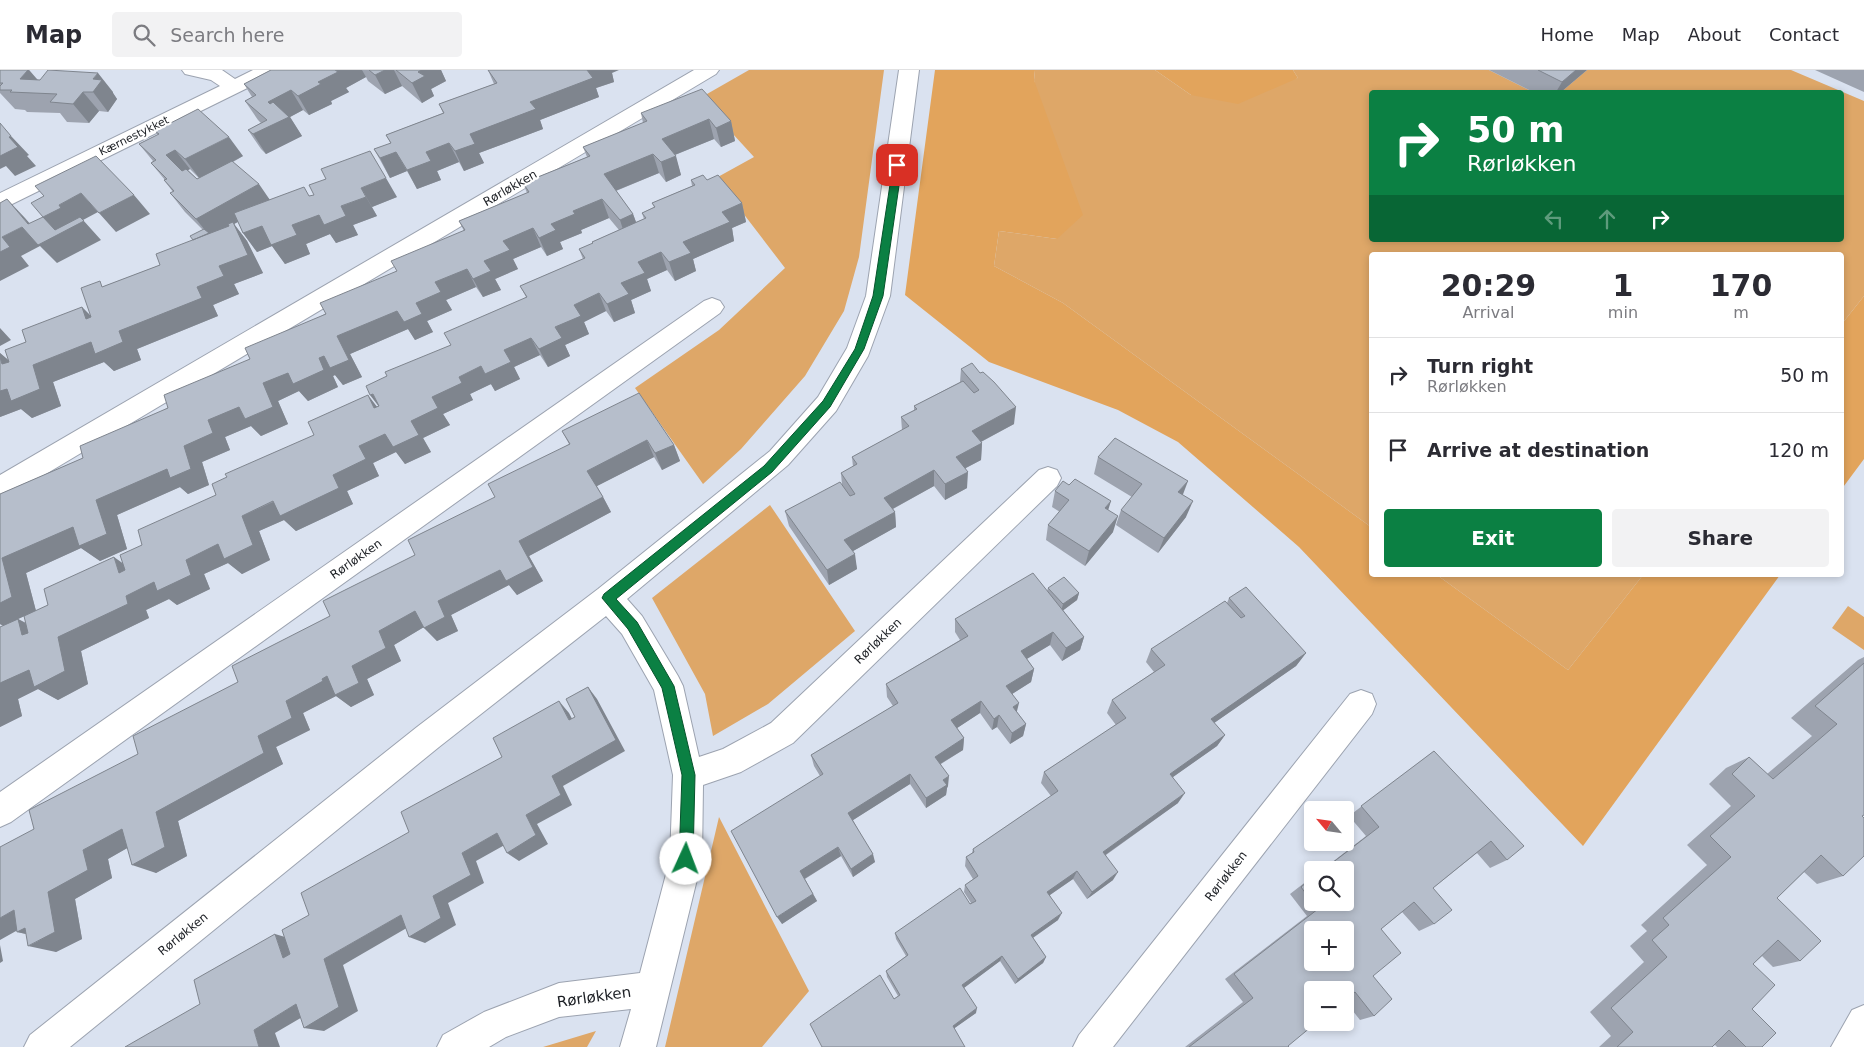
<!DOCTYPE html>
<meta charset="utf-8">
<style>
:root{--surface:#fff;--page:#f2f2f3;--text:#2b2b33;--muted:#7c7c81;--line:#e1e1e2;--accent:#0b8043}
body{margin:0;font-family:"DejaVu Sans",sans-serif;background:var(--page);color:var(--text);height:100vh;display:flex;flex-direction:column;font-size:19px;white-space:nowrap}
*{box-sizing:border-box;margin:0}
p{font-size:16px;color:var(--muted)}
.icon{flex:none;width:28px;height:28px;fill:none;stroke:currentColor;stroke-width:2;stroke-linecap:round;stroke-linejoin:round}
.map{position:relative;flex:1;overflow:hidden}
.drawer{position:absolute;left:1369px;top:182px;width:475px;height:325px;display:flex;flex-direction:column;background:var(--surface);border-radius:5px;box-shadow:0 2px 8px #0003}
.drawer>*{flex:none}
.banner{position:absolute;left:1369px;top:20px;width:475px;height:152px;border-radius:5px;box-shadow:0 2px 8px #0003;background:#0b8043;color:#fff;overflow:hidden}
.needle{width:32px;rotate:299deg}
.controls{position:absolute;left:1304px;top:731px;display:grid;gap:10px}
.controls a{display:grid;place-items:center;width:50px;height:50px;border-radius:5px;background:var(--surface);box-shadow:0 2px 8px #0003;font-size:25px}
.pin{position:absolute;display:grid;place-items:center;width:42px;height:42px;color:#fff;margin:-21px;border-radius:10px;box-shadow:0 2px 8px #0006}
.me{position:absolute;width:55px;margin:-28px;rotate:2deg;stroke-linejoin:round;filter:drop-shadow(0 0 4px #0008)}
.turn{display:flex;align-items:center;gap:18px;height:105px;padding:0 15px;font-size:22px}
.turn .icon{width:65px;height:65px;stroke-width:2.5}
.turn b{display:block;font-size:35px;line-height:42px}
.lanes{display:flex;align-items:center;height:48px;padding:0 15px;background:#0003;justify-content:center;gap:25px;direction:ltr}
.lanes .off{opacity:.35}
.eta{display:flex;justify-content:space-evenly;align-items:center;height:85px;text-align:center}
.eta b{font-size:30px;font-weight:700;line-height:35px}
.cta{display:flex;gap:10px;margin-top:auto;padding:10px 15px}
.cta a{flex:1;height:58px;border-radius:5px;background:var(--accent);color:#fff;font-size:20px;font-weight:700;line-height:58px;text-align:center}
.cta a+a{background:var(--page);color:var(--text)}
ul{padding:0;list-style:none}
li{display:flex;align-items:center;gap:15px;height:75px;padding:0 15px;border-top:1px solid var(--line)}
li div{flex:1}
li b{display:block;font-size:19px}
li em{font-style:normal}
header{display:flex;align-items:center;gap:30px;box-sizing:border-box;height:70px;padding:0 25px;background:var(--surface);border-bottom:1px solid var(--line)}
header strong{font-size:24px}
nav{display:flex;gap:28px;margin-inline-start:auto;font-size:18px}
.search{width:350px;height:45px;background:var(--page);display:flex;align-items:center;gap:12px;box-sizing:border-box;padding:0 18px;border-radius:5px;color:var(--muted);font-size:19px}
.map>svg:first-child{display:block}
.green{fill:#dea768}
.forest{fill:#e2a45c}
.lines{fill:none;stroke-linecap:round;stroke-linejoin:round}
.street-casing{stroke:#9ca3b0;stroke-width:2}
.street{fill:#fff;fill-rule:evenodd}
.wall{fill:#9da3af;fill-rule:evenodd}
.shaded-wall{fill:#7f858e}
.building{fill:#b6becb;stroke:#7f858e;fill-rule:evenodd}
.route{fill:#0b8043;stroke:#07532c}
.labels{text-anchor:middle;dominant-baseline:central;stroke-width:4.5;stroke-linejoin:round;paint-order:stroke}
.far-street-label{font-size:11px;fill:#1b1e23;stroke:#fff}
.street-label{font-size:12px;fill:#1b1e23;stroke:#fff}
.near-street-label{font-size:15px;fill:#1b1e23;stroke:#fff}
</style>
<header>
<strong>Map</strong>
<div class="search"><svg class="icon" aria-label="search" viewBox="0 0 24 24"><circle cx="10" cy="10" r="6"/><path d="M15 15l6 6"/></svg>Search here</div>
<nav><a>Home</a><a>Map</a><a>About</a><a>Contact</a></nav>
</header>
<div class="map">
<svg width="1864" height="977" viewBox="0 0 1864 977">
<rect width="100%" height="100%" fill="#dae2f0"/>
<path class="green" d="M749,0H884L859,187L844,241L805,306L741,379L703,414L635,318L719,260L785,198L716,108L754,87L700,28Z
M1035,0H1155L1191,25L1298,8L1293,0H1489L1533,22H1371V170H1841V22H1561L1587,0H1791L1864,31V226L1841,255V185H1371V457L1063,233L994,196L999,161L1057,169L1034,10Z
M770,435L855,561L768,634L713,666L705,624L652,528Z
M1437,505H1643L1568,600Z
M1848,536L1864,547V580L1832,558Z
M719,747L809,921L762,977H665Z
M596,961L587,977H543Z"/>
<path class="forest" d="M935,0H1035L1034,10L1083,145L1057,169L999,161L994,196L1063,233L1371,457V505H1437L1568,600L1643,505H1780L1583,776L1299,477L1178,372L1118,340L989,292L905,225Z
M1155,0H1293L1298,8L1238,34L1191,25Z
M1864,226V389L1841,420V255Z"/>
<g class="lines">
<g class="street-casing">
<path id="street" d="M182,0H222L235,9L253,0H279L276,4L0,140V123L220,16L211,10L185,4Z
M694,0H719L716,4L9,426L0,429V405Z
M899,0H919L890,226L868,286L836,341L788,395L627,529L642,546L678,606L683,616L699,687L723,679L771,653L1039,400L1048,397L1057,400L1061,408L1057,416L793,673L741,702L703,715L702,789L656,977H620L631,939L559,947L506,967L489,977H437L443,965L484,942L559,913L640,903L670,789L673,705L654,620L622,564L606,546L439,677L70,977H24L30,965L417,657L598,519L770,381L818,327L847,278L866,226Z
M712,228L720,231L724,237L720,243L11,752L0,757V722L704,231Z
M1361,620L1372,624L1376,634L1372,644L1113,977H1073L1079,965L1350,624Z
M1864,935V977H1831L1852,940Z"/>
</g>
<use href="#street" class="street"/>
</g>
<path class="wall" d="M0,0H29L38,10L113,22V23L117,29L108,42L99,41L89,53L67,52L60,43L27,42L25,40L15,39L0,23Z
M271,0H441L446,11L431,19L434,26L422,33L402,16L385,24L368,11L366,7L346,18L349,22L331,31L332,34L309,45L303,40L290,47L302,66L266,84L261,79L248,60L261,53L258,50L245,31L252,27L244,14Z
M488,0L612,3L614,12L596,18L599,27L540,50L543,59L479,83L484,93L464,101L459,92L437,101L441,110L417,119L407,101L390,108L374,79L391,74L386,65L443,43L439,34L494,14Z
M1489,0H1587L1561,22H1533Z
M1815,0H1864V22Z
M641,43L731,51L735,71L721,77L714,69L675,85L681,105L666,112L659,103L616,121L633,144L636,152L644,149L642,143L654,137L652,133L692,116L691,110H707L742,133L746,152L732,158L734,171L693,189L696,201L675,211L667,200L647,209L651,221L631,230L635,243L614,252L606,241L584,252L589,264L565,275L570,286L548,297L540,285L514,297L520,309L495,321L491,314L470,324L473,330L443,344L450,355L423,368L431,382L405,394L396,382L373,393L379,406L347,421L353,434L296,461L284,450L259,461L270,490L242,504L228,493L204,504L210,519L177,535L169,529L146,540L149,548L81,581L88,614L58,630L38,619L18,629L22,646L0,657L3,556L0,554V424L83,388L464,161L459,151L527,123L523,113L587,87L583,77L643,53ZM609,148L619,160L592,172V174L579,179L583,189L520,216L526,227L451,275L387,306L378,336L216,425L142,475L122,493L48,535L36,541L26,503L81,478L100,491L127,479L117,445L180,417L188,424L209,415L202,392L230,380L225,367L251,356L261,366L288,354L278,331L299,321L308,331L338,317L333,306L335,305L343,315L362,307L350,284L408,259L415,270L433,262L427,251L452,240L446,230L476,217L483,227L501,220L495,209L518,199L513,189L541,177L547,186L563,179L560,172L582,163L581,160ZM24,546L26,553L18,549Z
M155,61L243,86L233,92L270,130L310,126L397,127L372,137L377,146L353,155L358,165L336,173L330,164L306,174L310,184L285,194L272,176L257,182L243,163L238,152L234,154L247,171L263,203L234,214L239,224L213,235L218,246L137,279L141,290L114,301L104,292L53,312L61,336L32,348L21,339L0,347V283L8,290L26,272L82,237L91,247L105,216L160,195L193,170L203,160L185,142L170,123L173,122L164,110H165L151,93L153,91L139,74L158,65ZM190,99L199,108L197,109L188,100Z
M961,299L1014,354L981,372L982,373L981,390L966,398L967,418L945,430L934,416L893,439L895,442L896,457L853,481L857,499L829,515L789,456L785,441L842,415L841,403L853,397L852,387L902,360L901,347L914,340V336L960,312Z
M562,361L674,375L680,391L662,400L654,387L597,416L603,427L611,442L529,486L543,511L517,525L509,515L451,545L458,561L437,571L424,557L394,575L401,591L367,609L374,625L351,637L336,626L303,643L310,660L276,677L283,694L178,751L187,786L156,803L127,778L108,789L112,808L75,829L82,869L56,882L26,864L17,862L34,759L569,374Z
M1098,387L1183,425L1186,447L1158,483L1116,455L1121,440L1132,427L1094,404Z
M1055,421L1108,440L1113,462L1085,496L1046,470L1048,455L1060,442L1052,437Z
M1048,518L1079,523L1077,530L1063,540L1084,567L1080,580L1062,591L1050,575L1027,589L1034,599L1031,612L1012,624L1017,642L1026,654L1023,666L1010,674L997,657L992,660L980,643L957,658L964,668L963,680L941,694L948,716L947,718L946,725L926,738L910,714L853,750L875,792L853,807L841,786L805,809L817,831L782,854L820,706L814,696L811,685L893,636L887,627L886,614L960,570L955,562V549L1047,521Z
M1229,528L1306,583L1296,596L1214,653L1225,665L1217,676L1173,707L1178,733L1106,785L1113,810L1087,829L1073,809L1050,825L1058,850L1033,868L1046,887L1043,893L1015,914L1000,891L964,918L976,943L954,958L894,929L898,926L887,907L886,901L906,886L896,869L895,863L971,833L964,822L965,815L973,809L965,796L966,787L972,783L973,779L1051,726L1041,713L1044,702L1116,655L1107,643L1112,630L1154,602L1146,592L1151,579L1227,533Z
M1864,587V745L1862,746L1843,806L1817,814L1804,802L1777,828L1800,891L1773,897L1762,886L1753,894L1752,939L1762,977H1717L1715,975L1712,977H1599L1611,966L1590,942L1644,892L1630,876L1647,861L1641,855L1707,795L1687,775L1731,736L1709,714L1726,698L1749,687L1767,704L1812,666L1791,648L1858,590Z
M1434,681L1507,790L1490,798L1477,783L1433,818L1434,854L1419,861L1402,842L1381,859L1373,906L1374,946L1360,950L1345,931V920L1288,976L1289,977H1185L1243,932L1225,909L1307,846L1290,824L1312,807V832H1345V800H1322L1366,766L1349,746Z"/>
<path class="shaded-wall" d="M28,0H29L45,19L20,9Z
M334,0H362L366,7L346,18L349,22L331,31L332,34L309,45L298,26L318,12Z
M385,0H394L402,16L385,24L375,5Z
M421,0H441L446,11L431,19L434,26L422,33L412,13L418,2Z
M587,0H619L612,3L614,12L596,18L599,27L540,50L543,59L479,83L484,93L464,101L455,81L470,64Z
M1576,0H1587L1561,22H1556L1562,12Z
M98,3L113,22V23L117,29L108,42L93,22V9Z
M291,20L303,40L290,47L302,66L266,84L253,64L280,51L268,32Z
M83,22L99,41L89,53L73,34Z
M709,49L714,69L667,88L662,69Z
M731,51L735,71L721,77L716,58Z
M11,66L29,85L27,86L36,96L15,106L6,96L0,99V86L9,67Z
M229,67L243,86L200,109L185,89Z
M449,73L459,92L437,101L441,110L417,119L407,100L426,82Z
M175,80L190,99L181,104L166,85Z
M396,82L407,101L390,108L380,88Z
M653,84L659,103L610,123L604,104Z
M676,86L681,105L666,112L661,92Z
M386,108L397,127L372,137L361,118Z
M259,114L272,133L234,154L247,171L263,203L234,214L239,224L213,235L218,246L137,279L141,290L114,301L104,292L53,312L61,336L32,348L21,339L0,347V321L33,295L91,272L119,261L197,217L219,196L208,164L196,149Z
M81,123L98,142L83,150L101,170L57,193L40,176L21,186L29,196L0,211V182L2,167L28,154L7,129L25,148L45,171L43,147L59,135Z
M134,125L150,144L116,162L99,143Z
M366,127L377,146L353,155L358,165L336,173L330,164L306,174L310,184L285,194L272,176L257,182L243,163L262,156L292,155Z
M602,129L609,148L581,160L582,163L560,172L563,179L547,186L539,168L551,154L573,141Z
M742,133L746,152L732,158L734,171L693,189L696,201L675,211L669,192L683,172L722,142Z
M633,144L640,163L626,169L620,150Z
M533,158L541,177L513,189L518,199L495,209L501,220L483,227L473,209L484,191L503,171Z
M661,182L667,200L647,209L651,221L631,230L635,243L614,252L607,234L621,213L638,192Z
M467,199L476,217L446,230L452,240L427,251L433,262L415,270L408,259L350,284L362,307L343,315L335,305L333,306L338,317L308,331L299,321L278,331L288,354L261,366L251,356L225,367L230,380L202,392L209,415L188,424L180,417L117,445L127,479L100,491L81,478L26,503L36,541L18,549L42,562L22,565L0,554V533L2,488L184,376L208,350L263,313L319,288L337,266L416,233L435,212Z
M599,223L606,241L584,252L589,264L565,275L570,286L548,297L539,279L574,235Z
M82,237L100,255L86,249Z
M0,258L11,270L0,276Z
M531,268L540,285L514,297L520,309L495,321L485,304L504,280Z
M0,283L19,299L2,294L0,287Z
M481,296L491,314L470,324L473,330L443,344L450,355L423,368L431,382L405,394L396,382L373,393L379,406L347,421L353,434L326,447L296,461L284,450L259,461L270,490L242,504L228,493L204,504L210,519L177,535L169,529L146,540L149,548L81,581L88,614L58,630L38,619L18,629L22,646L0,657V613L58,567L186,490L242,446L333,405L359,376L411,351L432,327L459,307Z
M373,324L383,342L370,325Z
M368,325L381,342L374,338Z
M1016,337L1014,354L971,377L972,361Z
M647,370L654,387L595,417L587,401Z
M982,373L981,390L956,403V387Z
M674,375L680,391L662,400L655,383Z
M934,400V416L885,443L884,428Z
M968,402L967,418L945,430V414Z
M1188,411L1182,427L1178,422Z
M603,427L611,442L529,486L543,511L517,525L509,515L451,545L458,561L437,571L424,558L438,531L519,471Z
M1111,431L1106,447L1105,438Z
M1193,431L1186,447L1158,483L1164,468Z
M895,442L896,457L846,485L844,470Z
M1118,446L1113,462L1085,496L1089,481Z
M855,484L857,499L829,515L827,500Z
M114,487L135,502L119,503Z
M1079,523L1077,530L1061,542L1063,534Z
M415,541L429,554L394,575L401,591L367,609L374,625L351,637L336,626L303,643L310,660L276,677L283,694L178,751L187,786L156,803L132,795L156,742L258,666L286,631L327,606L352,596L379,561Z
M1053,562L1050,575L1018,594L1021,581Z
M1084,567L1080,580L1062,591L1066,578Z
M1306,583L1296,596L1204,660L1211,649Z
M1034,599L1031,612L1004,629L1006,616Z
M588,617L597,629L625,681L563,716L572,735L537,754L548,774L519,791L507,783L526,745L552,706Z
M559,631L569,643L579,662L569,650Z
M981,631L980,643L951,662V650Z
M1019,633L1016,645L1013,637Z
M999,645L997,657L992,660L994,649Z
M1026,654L1023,666L1010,674L1012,663Z
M1225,665L1217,676L1163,714L1170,704Z
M964,668L963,680L935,697V687Z
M910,704V714L850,752L848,743Z
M949,706L948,716L947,718L946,725L926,738V728L943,710Z
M1185,723L1178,733L1098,790L1103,782Z
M122,759L145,768L108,789L112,808L75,829L82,869L56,882L28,876L44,868L17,862L48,822L83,780Z
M497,763L510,772L476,791L484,813L448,833L456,855L425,873L409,867L433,826L462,783Z
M838,777L841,786L804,809L800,801Z
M873,784L875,792L853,807L851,799Z
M1077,801L1073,809L1044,829L1047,822Z
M1118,802L1113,810L1087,829L1092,822Z
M813,824L817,831L782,854L777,847Z
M14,840L41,847L0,870V848Z
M1062,843L1058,850L1028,871L1031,865Z
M401,845L417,852L343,895L358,941L324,961L304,958L324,889Z
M275,864L295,870L303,894L283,888Z
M0,875L3,891L0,893Z
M1002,886L1000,891L961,920L962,915Z
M1046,887L1043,893L1015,914L1018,909Z
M296,934L316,939L275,963L280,977H259L254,960Z
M977,938L976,943L952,960L953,956Z"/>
<path class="building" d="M0,0H28L20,9L40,10L48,0L98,3L93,9L102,10L93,22H83L73,34L50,32L57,24L10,22L12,20H0V16L3,13H0Z
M271,0H335L338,2L318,12L321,14L298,26L291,20L268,32L270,34L273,32L289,47L253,64L248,60L267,50L245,31L256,25L244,14Z
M369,0H385L375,5Z
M396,0H421L418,2L425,6L412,13Z
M488,0H587L593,8L530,32L536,39L470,64L475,74L455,81L449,73L426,82L431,91L407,100L396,82L380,88L374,79L391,73L386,65L444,43L439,34L497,13Z
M1538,0H1576L1562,12Z
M702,19L731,51L716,58L709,49L662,69L676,86L661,92L653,84L604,104L633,144L620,150L602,129L573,141L575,144L551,154L556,160L539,168L533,158L503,171L510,180L484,191L491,201L473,209L467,199L435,212L441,222L416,233L422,244L404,252L397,241L337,266L349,290L330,298L324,286L319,288L324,300L293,314L288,303L263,313L273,337L245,349L239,337L208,350L213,363L184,376L191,399L170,408L167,399L96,430L107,464L79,476L73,457L2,488L12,527L0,533V424L83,388L80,376L168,338L164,325L250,289L245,278L326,244L320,233L397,201L391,191L465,160L459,151L529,122L523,113L590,86L583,77L647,51L641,43Z
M198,39L229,67L185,89L175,80L166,85L182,101L186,99L197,109L232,91L259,114L196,149L170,123L174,121L164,110L167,109L151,93L156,90L139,74L159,64L155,61Z
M0,53L11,66L9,67L18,77L0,86Z
M370,81L386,108L361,118L366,127L341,136L346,146L324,155L319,145L292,155L297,165L271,175L262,156L243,163L234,143L304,117L309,126L314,125L309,115L326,109L321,99Z
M96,86L134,125L99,143L81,123L59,135L61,138L43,147L55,160L80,147L84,151L38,175L22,157L2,167L10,177L0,182V133L7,129L28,154L43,147L31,133L44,126L35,116Z
M703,105L707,110L718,105L742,133L722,142L730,152L683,172L691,183L669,192L661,182L638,192L645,203L621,213L629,224L607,234L599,223L574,235L581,246L555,257L562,268L539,279L531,268L504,280L511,292L485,304L481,296L459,307L462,313L432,327L438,338L411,351L419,365L393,377L385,364L359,376L366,389L333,405L339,418L280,446L273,431L242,446L253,475L224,489L218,474L186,490L191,505L157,521L154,512L126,526L128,534L58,567L65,601L34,617L29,600L0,613V557L18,549L22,565L28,563L24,546L48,535L44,519L114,487L119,503L125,500L120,485L142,475L138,460L216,425L212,414L227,407L225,404L314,365L308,352L368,325L374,338L379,336L373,324L370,325L366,316L387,306L385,302L451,275L444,263L527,227L520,216L585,188L579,179L593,173L592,172L646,148L642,143L655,137L652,133L695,115L691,110Z
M233,152L248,185L219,196L224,206L197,217L202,228L119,261L123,272L95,284L91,272L33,295L40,319L11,331L7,319L0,321V287L2,294L9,292L5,280L26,272L22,260L82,237L86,249L91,247L81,218L100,211L102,217L160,195L156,184L229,156L228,154Z
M204,159L209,163L193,170L190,166Z
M972,293L980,303L983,302L994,312L1016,337L972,361L982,373L956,387L968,402L945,414L934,400L884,428L895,442L844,470L855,484L827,500L785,441L840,412L850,426L855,424L841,403L857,394L852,387L909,356L901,347L917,339L914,336L963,311L974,323L979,320L961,299Z
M639,323L674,375L655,383L647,370L587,401L603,427L519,471L533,497L506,511L500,500L438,531L445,547L424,558L415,541L379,561L386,578L352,596L359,613L335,625L327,606L322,609L323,611L286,631L292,648L258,666L264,683L156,742L165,777L132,795L122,759L83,780L88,800L48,822L55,862L28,876L25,858L17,862L14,840L0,848V777L34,759L29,740L138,684L133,666L238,612L232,596L330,546L323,531L415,485L408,470L495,427L488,414L570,374L562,361Z
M1115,368L1188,411L1178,422L1193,431L1164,468L1121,440L1142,414L1098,387Z
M1075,409L1111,431L1105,438L1118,446L1089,481L1048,455L1069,430L1055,421L1063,411L1069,415Z
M1033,503L1084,567L1066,578L1053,562L1021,581L1034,599L1006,616L1019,633L1013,637L1026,654L1012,663L999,645L994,649L981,631L951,650L964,668L935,687L949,706L943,710L947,715L926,728L910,704L848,743L873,784L851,799L838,777L800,801L813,824L777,847L731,761L823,704L811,685L898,633L886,614L968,566L955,549Z
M1064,507L1079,523L1063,534L1048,518Z
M1246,517L1306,583L1211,649L1225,665L1170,704L1185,723L1103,782L1118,802L1092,822L1077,801L1047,822L1062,843L1031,865L1046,887L1018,909L1002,886L962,915L977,938L953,956L965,977H822L810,954L880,905L894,929L900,925L886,901L908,885L895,863L960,818L970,834L976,831L965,815L978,806L966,787L974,782L973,779L1058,721L1044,702L1126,648L1112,630L1165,595L1151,579L1225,531L1241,548L1245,546L1229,528Z
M1864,593V745L1862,746L1864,748V786L1843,806L1821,785L1777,828L1821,871L1800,891L1778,870L1753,894L1775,915L1752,939L1776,963L1762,977H1746L1729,960L1712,977H1617L1633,962L1611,938L1667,887L1652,870L1669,855L1663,848L1731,787L1710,766L1755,726L1732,704L1749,687L1773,709L1837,654L1815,636Z
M588,617L616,670L552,706L561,725L526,745L536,765L507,783L497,763L462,783L471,805L433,826L441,848L409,867L401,845L324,889L339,937L304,958L296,934L254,960L259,977H125L200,934L194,910L275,864L283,888L290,884L282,860L309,845L301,823L409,762L401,742L502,687L493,668L559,631L569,650L575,647L566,629Z
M1434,681L1524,776L1507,790L1491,771L1433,818L1452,840L1434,854L1414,832L1381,859L1401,883L1373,906L1392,929L1374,946L1355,922L1345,930V920H1312V952H1317L1288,976L1289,977H1189L1253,928L1234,904L1318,839L1313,832H1345V800H1323L1379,757L1361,736ZM1312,860H1345V892H1312Z
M1312,808V832L1301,817Z"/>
<path class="route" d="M897,92L902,95L883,226L864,279L830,337L772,402L616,529L637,552L674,616L695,705L693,789L691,794L686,796L681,794L679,789L682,705L662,618L628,559L602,528L604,524L764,396L823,331L855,279L873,226L893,95Z"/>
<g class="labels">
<g class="far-street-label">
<text transform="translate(134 66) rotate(-26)">Kærnestykket</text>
</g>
<g class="street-label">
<text transform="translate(510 118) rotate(-30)">Rørløkken</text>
<text transform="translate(356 489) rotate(-35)">Rørløkken</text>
<text transform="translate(878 571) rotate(-44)">Rørløkken</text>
<text transform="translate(1226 806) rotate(-52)">Rørløkken</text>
<text transform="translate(183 864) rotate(-39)">Rørløkken</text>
</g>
<g class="near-street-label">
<text transform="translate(594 927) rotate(-8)">Rørløkken</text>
</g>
</g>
</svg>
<div class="controls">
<a><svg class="needle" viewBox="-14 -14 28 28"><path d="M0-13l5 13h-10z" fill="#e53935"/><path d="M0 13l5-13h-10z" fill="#7c7c81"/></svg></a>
<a><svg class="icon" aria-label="search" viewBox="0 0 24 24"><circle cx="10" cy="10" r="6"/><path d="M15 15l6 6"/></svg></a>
<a>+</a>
<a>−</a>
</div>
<div class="pin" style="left:897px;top:95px;background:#d93025"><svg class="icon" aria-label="arrive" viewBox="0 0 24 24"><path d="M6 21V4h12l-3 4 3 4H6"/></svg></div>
<svg class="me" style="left:686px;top:789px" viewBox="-20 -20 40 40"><circle r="19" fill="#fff"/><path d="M0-13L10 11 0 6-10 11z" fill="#0b8043"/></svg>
<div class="banner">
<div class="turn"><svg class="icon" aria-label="right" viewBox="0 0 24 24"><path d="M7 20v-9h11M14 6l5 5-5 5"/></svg><div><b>50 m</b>Rørløkken</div></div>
<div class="lanes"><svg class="icon off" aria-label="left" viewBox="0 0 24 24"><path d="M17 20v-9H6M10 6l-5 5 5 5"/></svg><svg class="icon off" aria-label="ahead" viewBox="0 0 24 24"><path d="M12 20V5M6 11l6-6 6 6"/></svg><svg class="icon" aria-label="right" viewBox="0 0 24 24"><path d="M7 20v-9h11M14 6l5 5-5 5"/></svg></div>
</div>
<section class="drawer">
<div class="eta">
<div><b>20:29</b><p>Arrival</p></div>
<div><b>1</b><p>min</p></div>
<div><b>170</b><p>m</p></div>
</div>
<ul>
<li><svg class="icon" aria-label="right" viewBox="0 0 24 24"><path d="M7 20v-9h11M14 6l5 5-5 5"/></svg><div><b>Turn right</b><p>Rørløkken</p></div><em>50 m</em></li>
<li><svg class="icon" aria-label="arrive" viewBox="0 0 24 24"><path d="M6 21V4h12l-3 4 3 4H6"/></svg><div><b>Arrive at destination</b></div><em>120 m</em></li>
</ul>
<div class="cta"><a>Exit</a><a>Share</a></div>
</section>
</div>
